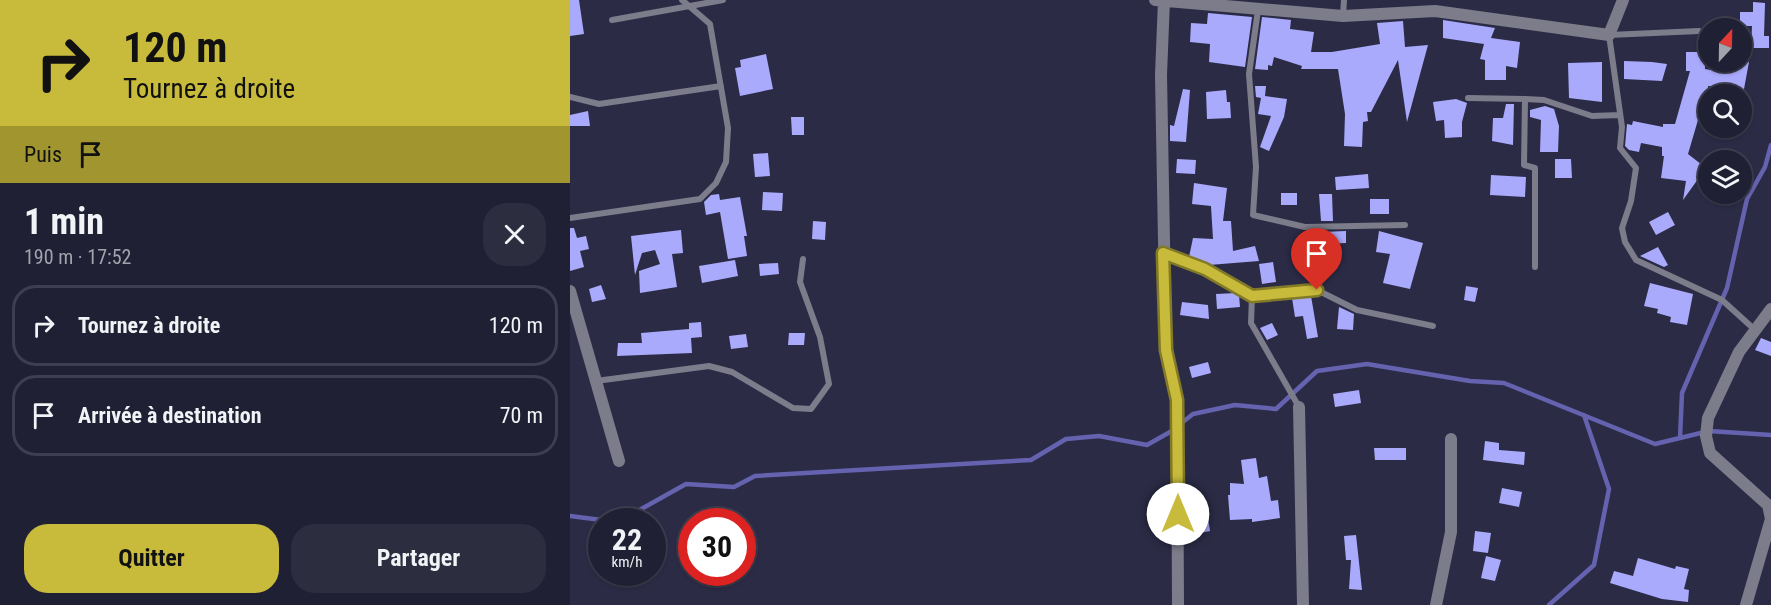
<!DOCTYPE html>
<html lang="fr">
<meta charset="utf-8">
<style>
:root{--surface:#202034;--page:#2d2d40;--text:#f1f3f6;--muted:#a2a3ac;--line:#3d3e4f;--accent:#c8bb3b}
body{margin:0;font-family:"Roboto Condensed",sans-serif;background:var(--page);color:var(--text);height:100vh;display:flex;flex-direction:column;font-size:22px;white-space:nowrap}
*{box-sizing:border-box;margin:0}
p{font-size:20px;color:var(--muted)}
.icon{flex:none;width:33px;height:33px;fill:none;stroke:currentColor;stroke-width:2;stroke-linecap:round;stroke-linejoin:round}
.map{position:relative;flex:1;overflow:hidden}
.drawer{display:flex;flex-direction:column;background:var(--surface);width:570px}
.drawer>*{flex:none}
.guide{background:#c8bb3b;color:#111;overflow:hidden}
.needle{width:39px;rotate:22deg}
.buttons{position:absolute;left:1128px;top:18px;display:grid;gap:12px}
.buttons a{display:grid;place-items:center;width:54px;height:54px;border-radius:50%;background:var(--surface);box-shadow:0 2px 4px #0004,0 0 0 2px var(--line);font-size:30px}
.speed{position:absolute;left:18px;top:508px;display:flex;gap:12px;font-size:30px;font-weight:700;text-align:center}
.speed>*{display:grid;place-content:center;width:78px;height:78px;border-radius:50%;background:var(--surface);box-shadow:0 2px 4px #0004,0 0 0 2px var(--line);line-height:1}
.speed small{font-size:15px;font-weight:400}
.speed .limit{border:9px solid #d22;background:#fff;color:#111}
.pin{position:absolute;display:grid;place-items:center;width:51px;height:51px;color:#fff;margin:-62px -26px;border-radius:50% 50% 50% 0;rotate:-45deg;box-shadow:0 0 6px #0007}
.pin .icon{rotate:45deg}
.me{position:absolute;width:66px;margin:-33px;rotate:0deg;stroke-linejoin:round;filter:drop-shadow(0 0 4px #0008)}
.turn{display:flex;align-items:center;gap:21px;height:126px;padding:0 24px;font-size:27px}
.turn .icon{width:78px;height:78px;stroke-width:2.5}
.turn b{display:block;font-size:42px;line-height:51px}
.then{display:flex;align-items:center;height:57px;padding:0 24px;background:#0003;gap:12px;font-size:22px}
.round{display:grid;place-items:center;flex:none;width:63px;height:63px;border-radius:24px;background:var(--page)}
.summary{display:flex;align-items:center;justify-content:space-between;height:102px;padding:0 24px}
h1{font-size:36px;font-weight:700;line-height:45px}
.action{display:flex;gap:12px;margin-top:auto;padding:12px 24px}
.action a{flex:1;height:69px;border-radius:24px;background:var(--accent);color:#111;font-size:24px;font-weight:700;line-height:69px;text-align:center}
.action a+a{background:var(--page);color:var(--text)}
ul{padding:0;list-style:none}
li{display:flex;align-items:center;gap:18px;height:81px;margin:0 12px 9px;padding:0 12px;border:3px solid var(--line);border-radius:24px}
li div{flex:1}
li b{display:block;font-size:22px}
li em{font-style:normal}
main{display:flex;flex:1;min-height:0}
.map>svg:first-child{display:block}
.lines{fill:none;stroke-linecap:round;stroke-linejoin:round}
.stream{stroke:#6563af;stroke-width:4.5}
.building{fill:#aaaafd}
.lane{stroke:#7c7c8b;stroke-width:6}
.street{stroke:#7c7c8b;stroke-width:12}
.route-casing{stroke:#827a26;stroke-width:15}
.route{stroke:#c8bb3b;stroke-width:10}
</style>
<main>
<section class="drawer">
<div class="guide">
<div class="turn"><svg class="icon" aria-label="right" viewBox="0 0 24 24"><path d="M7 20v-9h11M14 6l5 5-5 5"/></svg><div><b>120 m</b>Tournez à droite</div></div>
<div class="then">Puis<svg class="icon" aria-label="arrive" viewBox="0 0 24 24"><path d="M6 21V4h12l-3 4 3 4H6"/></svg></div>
</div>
<div class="summary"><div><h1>1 min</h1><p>190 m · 17:52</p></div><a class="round"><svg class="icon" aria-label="close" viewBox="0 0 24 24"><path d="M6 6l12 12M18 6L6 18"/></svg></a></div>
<ul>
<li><svg class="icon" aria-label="right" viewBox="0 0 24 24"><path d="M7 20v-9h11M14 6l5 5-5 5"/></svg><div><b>Tournez à droite</b></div><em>120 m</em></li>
<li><svg class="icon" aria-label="arrive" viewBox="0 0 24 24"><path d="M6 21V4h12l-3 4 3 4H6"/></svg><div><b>Arrivée à destination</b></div><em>70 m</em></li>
</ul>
<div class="action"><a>Quitter</a><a>Partager</a></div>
</section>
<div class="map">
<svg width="1201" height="605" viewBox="0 0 1201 605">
<rect width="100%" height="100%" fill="#2b2b46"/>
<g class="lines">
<path class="stream" d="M1110,438L1112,393L1157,288L1177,199L1195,167L1201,145
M0,516L47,522
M48,522L116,484L164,487L185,476L461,460L496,439L529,436L577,445L600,432L623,414L665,405L706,409L747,371L797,364L900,381L934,383L1085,444L1139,431L1201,435
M979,605L1024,565L1039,489L1014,415"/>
</g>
<path class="building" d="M0,0H9L14,34L0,36Z
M1183,2L1195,3L1194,36H1199V48H1181L1182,26H1170V12H1183Z
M638,13L682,17L675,67L639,62L640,44L620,42L621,23L637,24Z
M692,17L721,20L720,29L744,32L741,52H762L810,44L807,23L833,21L835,47L858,45L837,122L828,60L801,112H797L798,121L793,122L792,147L774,146L775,114L768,69H731L732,66L704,57L702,66L698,65V70L685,69Z
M873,20L925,28L921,38L950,42L947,68L936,66V80H915V60L910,59L914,44L873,38Z
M1116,52H1135V69L1160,73L1162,62H1179L1174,89L1138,86V122L1128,120L1118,154L1136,168L1113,200L1116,181L1091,178L1094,156H1092V147L1071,143L1069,152L1059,150L1055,146L1057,124L1062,125L1063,121L1093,127V124H1105L1120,71H1116Z
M196,54L203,89L170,96L165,68L171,67L170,60Z
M1054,61L1082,62L1097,64L1092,81L1054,79Z
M1032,62V102L999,98L998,63Z
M685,86H696L695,96L717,99L714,117L699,151L690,147L701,116L688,114L691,98L686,97Z
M613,89L620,90L616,142L600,141V125L604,126Z
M656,90L657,102H660L661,118L637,119L636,92Z
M886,99L897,103L892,122V137L875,138L874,120L866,121L863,102Z
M936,104H944L943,145L922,141L923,118H933Z
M975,106L984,109L989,126L988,152H970L971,120L960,117V110Z
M18,111L20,126H0V115Z
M221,117H234V135H222Z
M198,153L200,176L185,177L183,154Z
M607,159L626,160L625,174L606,173Z
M985,159H1001L1002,178H985Z
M798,174L799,188L766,190L765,177Z
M921,175L956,177L955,197L920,195Z
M624,183L657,188L653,221H661L663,251L685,246L689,261L639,265L619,257L623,238L643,239L641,206L622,204Z
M193,192L213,193L212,211L192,210Z
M711,193H727V205H711Z
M149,194L150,200L170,197L177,236H174L177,256L158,259L150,212L136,215L134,202L141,195Z
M749,194H762L763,221H751Z
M800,199H819V214H800Z
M1098,212L1105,225L1086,235L1079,222Z
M243,221L256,222L255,240L242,239Z
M0,228H4L7,238L16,236L19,249L10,251L14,267L0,271Z
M111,230L113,253L102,254L107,287L70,293L69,271L90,264L85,250L72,253L65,275L61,236Z
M776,231V243L752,244V232Z
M809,231L853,243L840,289L813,283L820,254L806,252Z
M1088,247L1098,265L1094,267L1070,256Z
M165,260L168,276L132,283L129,266Z
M703,262L706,282L692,284L689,264Z
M208,263L209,274L190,276L189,264Z
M1080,283L1123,294L1117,325L1100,322L1101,317L1087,313L1088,309L1074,306Z
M31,285L36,299L22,302L19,289Z
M896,286L908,288L905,302L894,300Z
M666,293L669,295L670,307L647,309L646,294Z
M741,296L748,337L737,339L733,316L725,317L722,298Z
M612,302L638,305L639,319L610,315Z
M769,307L784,314L783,330L767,329Z
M131,322L132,337L121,338L122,353L47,356L48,343H72L71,333L119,329V323Z
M702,323L708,335L697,340L690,328Z
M219,333H235L234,345H218Z
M176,334L178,347L161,349L159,336Z
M1191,338L1201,342V356L1185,350Z
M638,362L641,373L622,378L619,367Z
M789,390L791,403L765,407L763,394Z
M915,441L929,443V450L955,452L954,465L913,460Z
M804,448H836V460H805Z
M686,458L689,478L697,476L701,501L708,500L710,518L682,522V519L660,520L658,495H660V483L674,484L671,460Z
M932,488L952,492L949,507L929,503Z
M638,518L640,531L620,535L617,521Z
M905,531L921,533L918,553L903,551Z
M786,535L788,553L792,590L779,589L781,560H776L774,536Z
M916,556L931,560L925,581L911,578Z
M1068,558L1105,569L1106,566L1119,569L1114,589L1119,590L1118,602L1092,599L1040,583L1044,571L1063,576Z"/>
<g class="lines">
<path class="lane" d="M688,10L679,74L686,167L683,215L735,227L835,225
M773,16L774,0
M42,20L153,0
M1129,31L1039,35L1052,127L1050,148L1066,168L1061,201L1052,228L1055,242L1066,260L1152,300L1184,329
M0,97L29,104L151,86
M898,98L955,99
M0,218L130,199L146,183L156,162L158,128L140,24L112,0
M594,253L635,269L682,296L681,323L729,407
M965,267V168L954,165L955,99L974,100L1022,116L1050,115
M682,296L747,290L787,310L863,326
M26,381L139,366L162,372L223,408L241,409L259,384L250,337L230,282L233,259"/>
<path class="street" d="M585,0L773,16L865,11L1039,35L1053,0
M594,0L591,75L596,350L607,400L608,605
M0,291L49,461
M729,407L733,605
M866,605L881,532V439
M1176,605L1201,519L1198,505L1140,453L1136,436L1138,418L1169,352L1201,309"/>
</g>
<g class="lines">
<g class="route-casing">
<path id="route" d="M608,514L607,400L596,350L593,253L635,269L682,296L747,290"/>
</g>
<use href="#route" class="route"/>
</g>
</svg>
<div class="buttons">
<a><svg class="needle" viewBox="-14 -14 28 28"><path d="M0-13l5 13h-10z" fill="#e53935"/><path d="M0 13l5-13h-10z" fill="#a2a3ac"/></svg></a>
<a><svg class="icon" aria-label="search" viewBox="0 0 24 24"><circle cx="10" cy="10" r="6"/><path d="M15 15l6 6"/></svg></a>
<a><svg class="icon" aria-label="layers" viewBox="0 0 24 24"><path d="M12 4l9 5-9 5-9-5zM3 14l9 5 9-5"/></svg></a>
</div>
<div class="speed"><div>22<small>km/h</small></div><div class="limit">30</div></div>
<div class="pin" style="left:747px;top:290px;background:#d93025"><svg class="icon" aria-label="arrive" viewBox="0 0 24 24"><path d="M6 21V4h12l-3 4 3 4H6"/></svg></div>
<svg class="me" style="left:608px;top:514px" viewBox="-20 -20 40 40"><circle r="19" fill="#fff"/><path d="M0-13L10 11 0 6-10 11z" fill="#c8bb3b"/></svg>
</div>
</main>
